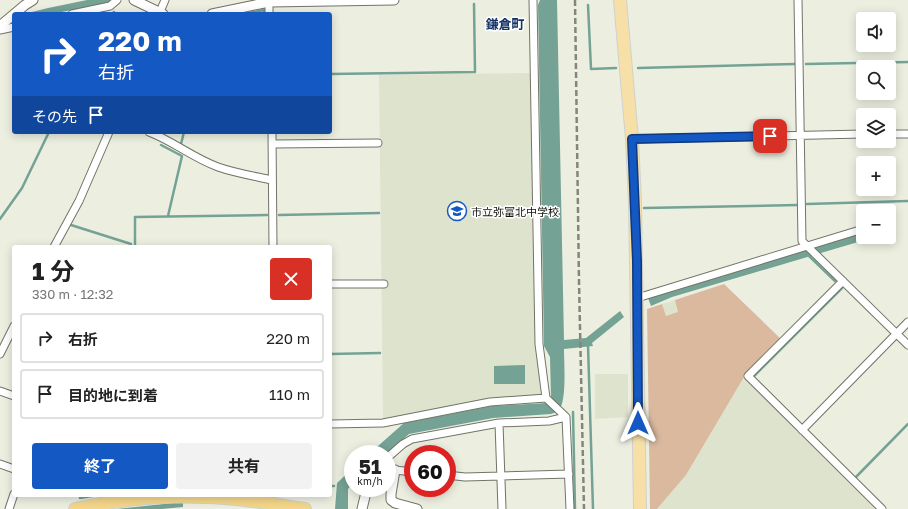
<!DOCTYPE html>
<html lang="ja">
<meta charset="utf-8">
<style>
:root{--surface:#fff;--page:#f2f2f2;--text:#222;--muted:#767676;--line:#e0e0e0;--accent:#1458c3}
body{margin:0;font-family:"Golos Text","Noto Sans JP",sans-serif;background:var(--page);color:var(--text);height:100vh;display:flex;flex-direction:column;font-size:15px;white-space:nowrap}
*{box-sizing:border-box;margin:0}
p{font-size:13px;color:var(--muted)}
.icon{flex:none;width:22px;height:22px;fill:none;stroke:currentColor;stroke-width:2;stroke-linecap:round;stroke-linejoin:round}
.map{position:relative;flex:1;overflow:hidden}
.side{position:absolute;left:12px;top:245px;width:320px;height:252px;display:flex;flex-direction:column;background:var(--surface);border-radius:4px;box-shadow:0 2px 10px #0003}
.side>*{flex:none}
.hud{position:absolute;left:12px;top:12px;width:320px;height:122px;border-radius:4px;box-shadow:0 2px 10px #0003;background:#1458c3;color:#fff;overflow:hidden}
.tools{position:absolute;left:856px;top:12px;display:grid;gap:8px}
.tools a{display:grid;place-items:center;width:40px;height:40px;border-radius:4px;background:var(--surface);box-shadow:0 2px 10px #0003;font-size:20px}
.speed{position:absolute;left:344px;top:445px;display:flex;gap:8px;font-size:20px;font-weight:700;text-align:center}
.speed>*{display:grid;place-content:center;width:52px;height:52px;border-radius:50%;background:var(--surface);box-shadow:0 2px 10px #0003;line-height:1}
.speed small{font-size:10px;font-weight:400}
.speed .limit{border:6px solid #d22;background:#fff;color:#111}
.pin{position:absolute;display:grid;place-items:center;width:34px;height:34px;color:#fff;margin:-17px;border-radius:8px;box-shadow:0 2px 6px #0006}
.me{position:absolute;width:44px;margin:-22px;rotate:0deg;stroke-linejoin:round;filter:drop-shadow(0 0 3px #0008)}
.turn{display:flex;align-items:center;gap:14px;height:84px;padding:0 20px;font-size:18px}
.turn .icon{width:52px;height:52px;stroke-width:2.5}
.turn b{display:block;font-size:28px;line-height:34px}
.then{display:flex;align-items:center;height:38px;padding:0 20px;background:#0003;gap:8px;font-size:15px}
.round{display:grid;place-items:center;flex:none;width:42px;height:42px;border-radius:4px;background:var(--page)}
.overview{display:flex;align-items:center;justify-content:space-between;height:68px;padding:0 20px}
h1{font-size:24px;font-weight:700;line-height:30px}
.cta{display:flex;gap:8px;margin-top:auto;padding:8px 20px}
.cta a{flex:1;height:46px;border-radius:4px;background:var(--accent);color:#fff;font-size:16px;font-weight:700;line-height:46px;text-align:center}
.cta a+a{background:var(--page);color:var(--text)}
ul{padding:0;list-style:none}
li{display:flex;align-items:center;gap:12px;height:50px;margin:0 8px 6px;padding:0 12px;border:2px solid var(--line);border-radius:4px}
li div{flex:1}
li b{display:block;font-size:15px}
li em{font-style:normal}
.map>svg:first-child{display:block}
.built{fill:#dee3cd}
.green{fill:#dab99f}
.water{fill:#74a295}
.lines{fill:none;stroke-linecap:round;stroke-linejoin:round}
.stream{stroke:#74a295;stroke-width:2.5}
.minor-casing{stroke:#717466;stroke-width:9}
.tertiary-casing{stroke:#717466;stroke-width:11}
.primary-casing{stroke:#d0d0cf;stroke-width:14}
.trunk-casing{stroke:#d0d0cf;stroke-width:14}
.minor{stroke:#fff;stroke-width:7}
.tertiary{stroke:#fff;stroke-width:9}
.primary{stroke:#f6e0a7;stroke-width:12}
.trunk{stroke:#f3d68a;stroke-width:12}
.rail{stroke:#84867c;stroke-width:2.5;stroke-dasharray:6 3;stroke-linecap:butt}
.route-casing{stroke:#0d397f;stroke-width:10}
.route{stroke:#1458c3;stroke-width:7}
.labels{text-anchor:middle;dominant-baseline:central;stroke-width:3;stroke-linejoin:round;paint-order:stroke}
.poi-label{font-size:11px;fill:#12130e;stroke:#fff;text-anchor:start}
.quarter-label{font-size:13px;font-weight:bold;fill:#133367;stroke:#fff}
</style>
<div class="map">
<svg width="908" height="509" viewBox="0 0 908 509">
<rect width="100%" height="100%" fill="#ecefe0"/>
<path class="built" d="M532,73L536,345L541,395L383,420L379,75Z
M675,300L679,312L666,316L662,304Z
M595,374H628V417L595,419Z
M744,377L878,509H657L686,475Z"/>
<path class="green" d="M724,284L782,340L744,377L686,475L657,509H650L647,309L662,304L666,316L678,312L675,300Z"/>
<path class="water" d="M87,0H110V2L52,14L28,13L48,8Z
M540,0H557L564,340L586,338L620,311L624,317L592,343L593,346L564,349C564,361 567,401 559,410C557,412 554,413 551,414L493,418L409,434L386,454H369L404,423L492,406L547,403L551,398L550,357L544,346L538,5Z
M863,233V237H875L672,297L651,306L648,298L666,292Z
M525,365V384H494V366Z
M353,468V483L348,489V509H335L337,483Z
M183,502V507L162,509H116Z"/>
<g class="lines">
<path class="stream" d="M588,5L591,69L616,68
M112,14L114,12
M243,14L264,10V14
M806,64L908,62
M638,68L796,64
M330,74L475,72L474,4
M181,144L184,132
M161,145L182,156L168,216
M807,204L908,201
M644,208L798,205
M279,215L379,213
M0,219L22,188L49,132
M71,225L131,244
M135,247V217L267,215
M808,255L835,281
M588,345L593,509
M330,354L380,353
M754,376L842,288
M573,412L575,509
M856,477L908,424
M330,486H334
M82,495L80,498L98,495"/>
<g class="minor-casing">
<path id="minor" d="M533,0L539,344L546,398
M798,0L802,241L908,345
M269,2V14
M72,14L110,6L117,0
M159,14L165,0
M0,30L14,27
M149,132C173,141 193,158 218,167C235,173 254,176 272,180
M272,132L273,247
M889,134H908
M632,139L863,134
M272,144L378,143
M54,247L79,201L109,132
M843,281L748,376L882,509
M330,284H384
M637,298L863,229
M0,354L14,326
M0,391L14,396
M330,424L383,423L490,402L546,398L566,417L570,509
M802,430L908,322
M387,458L403,444L412,439L499,423
M0,464L14,469
M395,470L413,472
M447,475L465,477L569,474
M9,509L14,494
M502,509L499,423L549,421L566,417"/>
</g>
<g class="tertiary-casing">
<path id="tertiary" d="M134,0L163,14
M212,14L269,2L394,0
M0,26L25,5L33,0
M387,469L395,470L391,494V500L395,503L417,509
M362,509L367,488"/>
</g>
<g class="primary-casing">
<path id="primary" d="M620,0L632,139L635,202L640,509"/>
</g>
<g class="trunk-casing">
<path id="trunk" d="M75,509C117,500 161,495 204,497C237,497 271,504 305,509"/>
</g>
<use href="#minor" class="minor"/>
<use href="#tertiary" class="tertiary"/>
<use href="#primary" class="primary"/>
<use href="#trunk" class="trunk"/>
<path class="rail" d="M575,0L579,282L584,509"/>
</g>
<g class="lines">
<g class="route-casing">
<path id="route" d="M638,423L637,261L632,139L770,136"/>
</g>
<use href="#route" class="route"/>
</g>
<defs>
<g id="school-ring" transform="scale(1)"><circle r="9.5" fill="#fff" stroke="#1458c3" stroke-width="1.5"/><path d="M0-5L7-2L0 1L-7-2ZM-4 1L0 2.5L4 1V4Q0 6-4 4Z" fill="#1458c3"/></g>
</defs>
<g fill-rule="evenodd">
<use href="#school-ring" x="457" y="211"/>
</g>
<g class="labels">
<g class="poi-label">
<text x="471" y="211">市立弥富北中学校</text>
</g>
<g class="quarter-label">
<text x="505" y="24">鎌倉町</text>
</g>
</g>
</svg>
<div class="tools">
<a><svg class="icon" aria-label="sound" viewBox="0 0 24 24"><path d="M4 9h4l5-4v14l-5-4H4zM17 9q2 3 0 6"/></svg></a>
<a><svg class="icon" aria-label="search" viewBox="0 0 24 24"><circle cx="10" cy="10" r="6"/><path d="M15 15l6 6"/></svg></a>
<a><svg class="icon" aria-label="layers" viewBox="0 0 24 24"><path d="M12 4l9 5-9 5-9-5zM3 14l9 5 9-5"/></svg></a>
<a>+</a>
<a>−</a>
</div>
<div class="speed"><div>51<small>km/h</small></div><div class="limit">60</div></div>
<div class="pin" style="left:770px;top:136px;background:#d93025"><svg class="icon" aria-label="arrive" viewBox="0 0 24 24"><path d="M6 21V4h12l-3 4 3 4H6"/></svg></div>
<svg class="me" style="left:638px;top:423px" viewBox="-20 -20 40 40"><path d="M0-17L14 15 0 8-14 15z" fill="#1458c3" stroke="#fff" stroke-width="4"/></svg>
<div class="hud">
<div class="turn"><svg class="icon" aria-label="right" viewBox="0 0 24 24"><path d="M7 20v-9h11M14 6l5 5-5 5"/></svg><div><b>220 m</b>右折</div></div>
<div class="then">その先<svg class="icon" aria-label="arrive" viewBox="0 0 24 24"><path d="M6 21V4h12l-3 4 3 4H6"/></svg></div>
</div>
<section class="side">
<div class="overview"><div><h1>1 分</h1><p>330 m · 12:32</p></div><a class="round" style="background:#d93025;color:#fff"><svg class="icon" aria-label="close" viewBox="0 0 24 24"><path d="M6 6l12 12M18 6L6 18"/></svg></a></div>
<ul>
<li><svg class="icon" aria-label="right" viewBox="0 0 24 24"><path d="M7 20v-9h11M14 6l5 5-5 5"/></svg><div><b>右折</b></div><em>220 m</em></li>
<li><svg class="icon" aria-label="arrive" viewBox="0 0 24 24"><path d="M6 21V4h12l-3 4 3 4H6"/></svg><div><b>目的地に到着</b></div><em>110 m</em></li>
</ul>
<div class="cta"><a>終了</a><a>共有</a></div>
</section>
</div>
